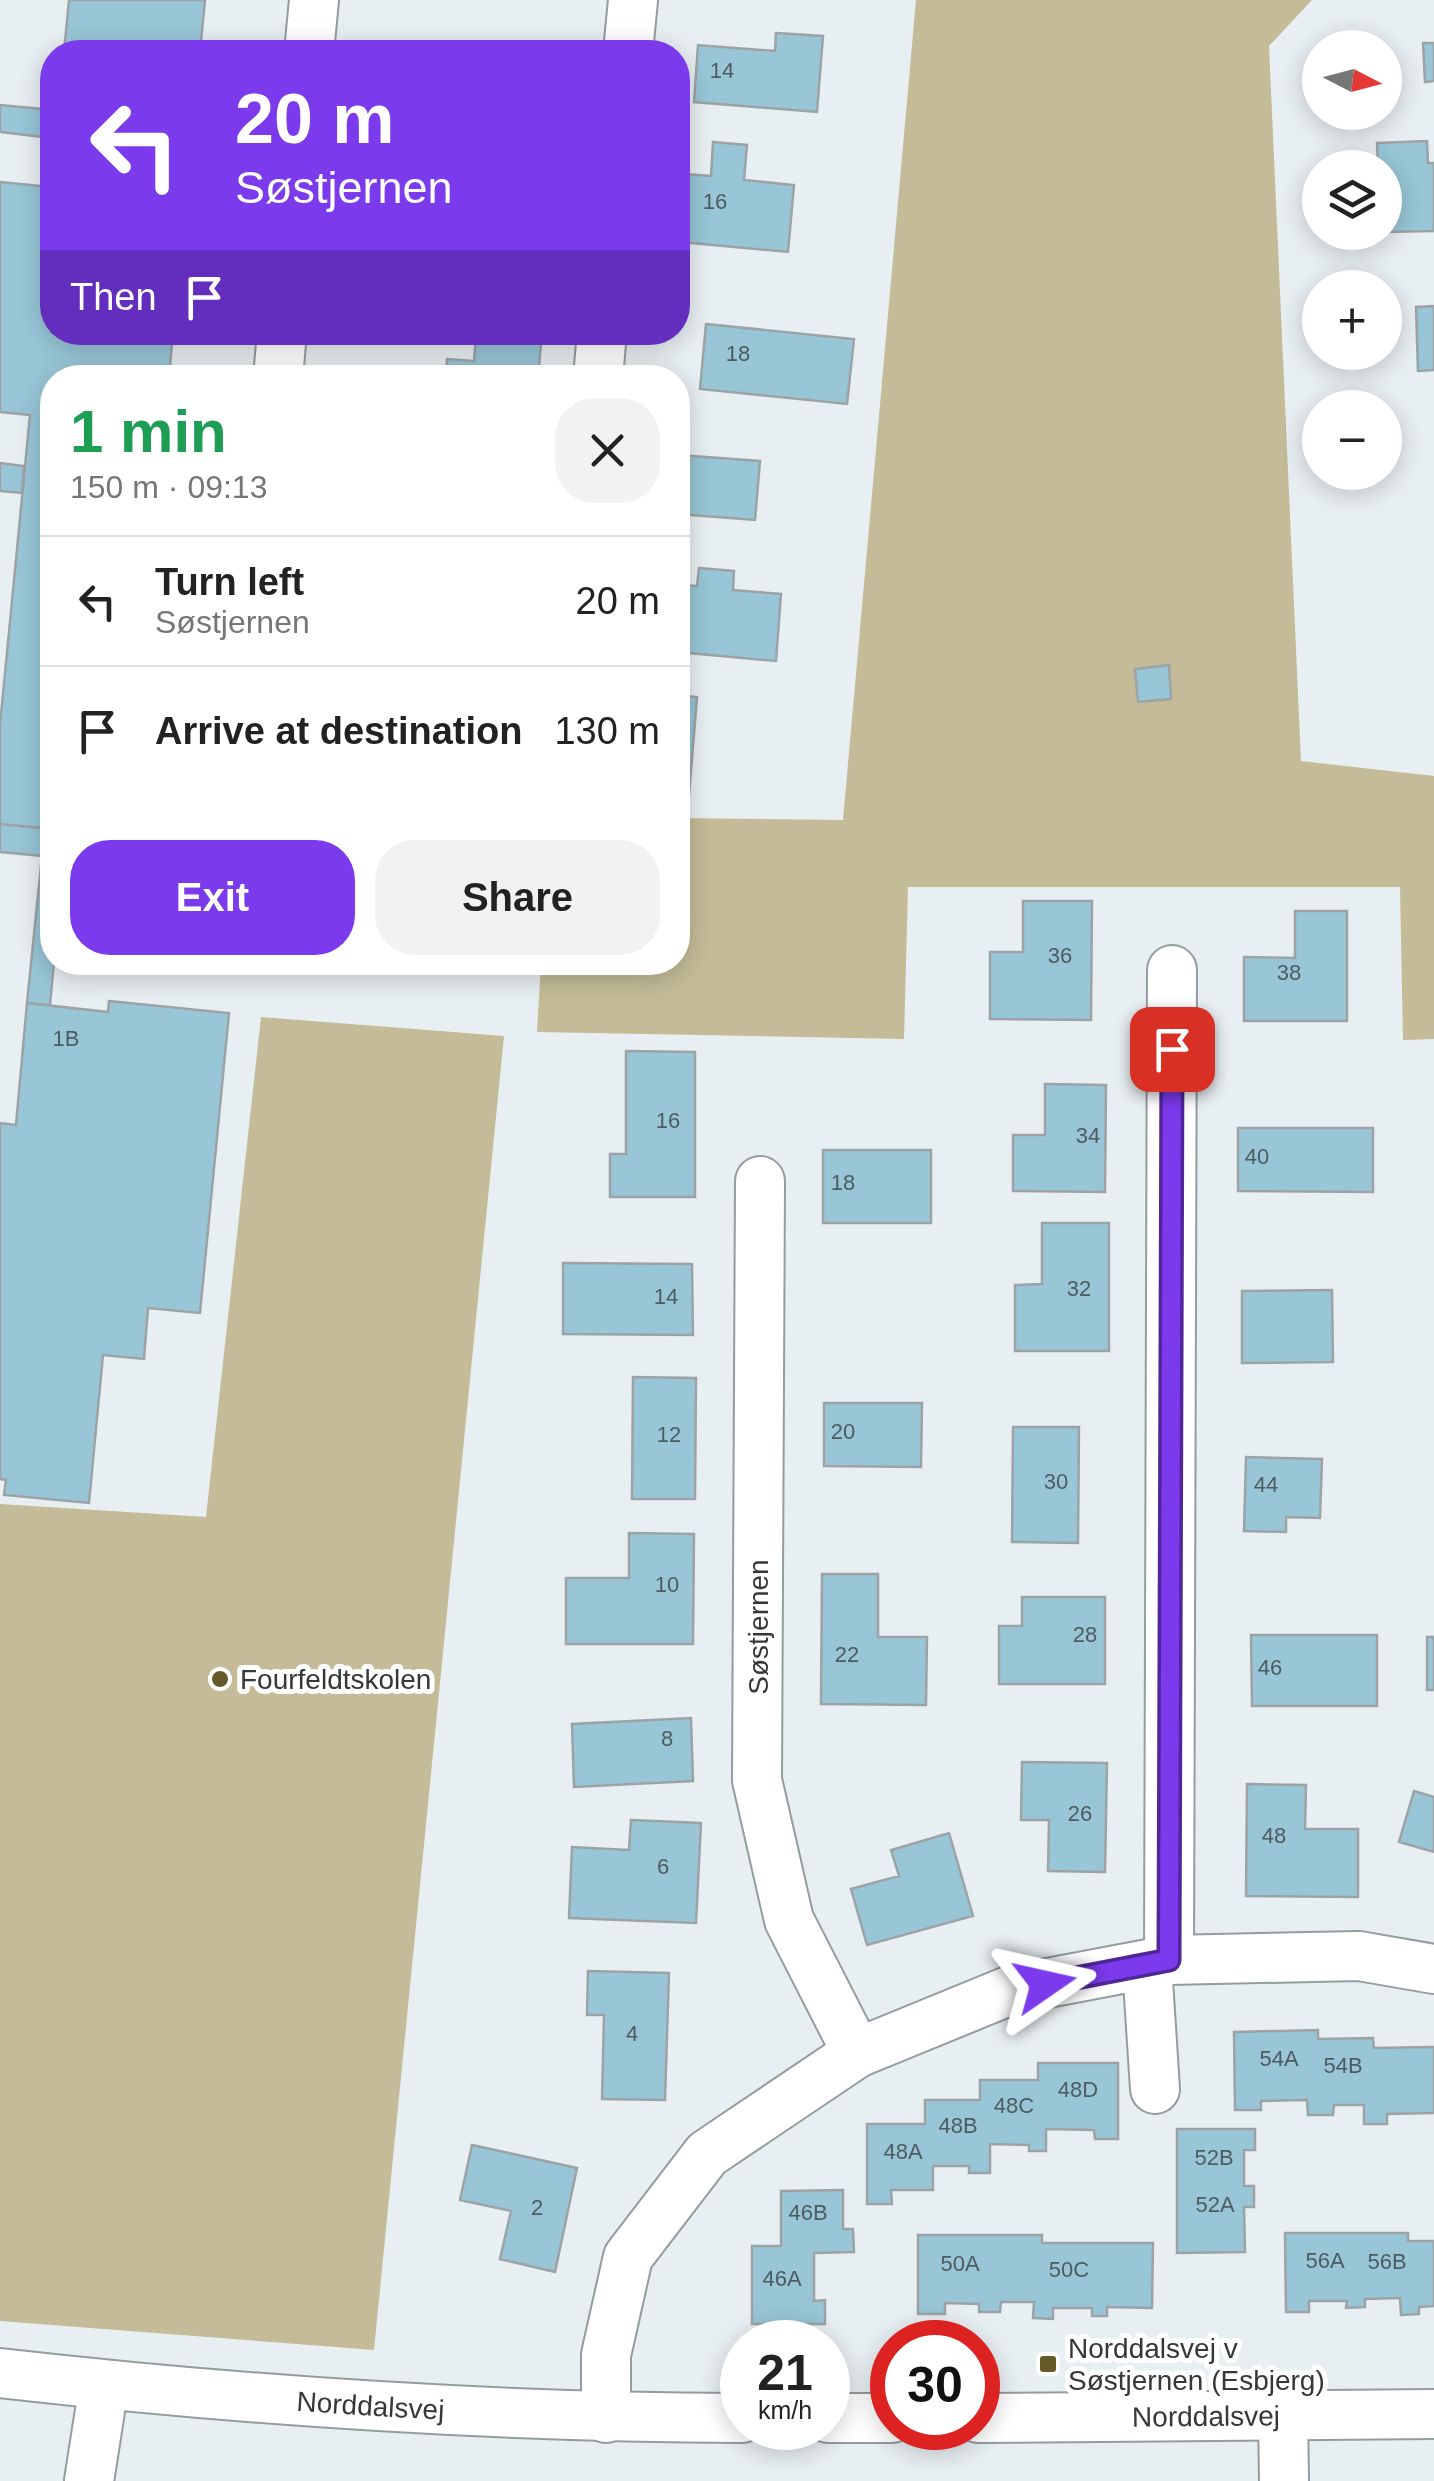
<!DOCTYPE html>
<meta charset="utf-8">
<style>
:root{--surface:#fff;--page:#f2f2f2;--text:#222;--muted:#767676;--line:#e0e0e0;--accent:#7c3aed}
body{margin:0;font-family:Arial,sans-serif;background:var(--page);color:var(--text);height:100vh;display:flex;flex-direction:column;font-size:38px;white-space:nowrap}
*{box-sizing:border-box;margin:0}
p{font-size:32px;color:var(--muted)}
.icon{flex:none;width:55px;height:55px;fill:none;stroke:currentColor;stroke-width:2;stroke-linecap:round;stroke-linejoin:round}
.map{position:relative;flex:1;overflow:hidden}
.side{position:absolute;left:40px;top:365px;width:650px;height:610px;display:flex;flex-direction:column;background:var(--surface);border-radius:40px;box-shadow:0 5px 25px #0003}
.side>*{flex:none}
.guide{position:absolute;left:40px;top:40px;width:650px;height:305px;border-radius:40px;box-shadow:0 5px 25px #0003;background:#7c3aed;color:#fff;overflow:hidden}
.needle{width:65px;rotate:96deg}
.tools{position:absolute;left:1302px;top:30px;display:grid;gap:20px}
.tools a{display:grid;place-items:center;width:100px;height:100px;border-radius:50%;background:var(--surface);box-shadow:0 5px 25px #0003;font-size:50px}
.speed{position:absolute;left:720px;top:2320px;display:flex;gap:20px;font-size:50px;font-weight:700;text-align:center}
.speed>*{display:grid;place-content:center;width:130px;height:130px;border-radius:50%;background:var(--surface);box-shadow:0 5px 25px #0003;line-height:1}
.speed small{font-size:25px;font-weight:400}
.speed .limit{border:15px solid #d22;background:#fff;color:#111}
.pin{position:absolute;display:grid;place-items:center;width:85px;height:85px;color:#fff;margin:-42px;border-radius:20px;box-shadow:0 5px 15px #0006}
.me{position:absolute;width:110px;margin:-55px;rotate:79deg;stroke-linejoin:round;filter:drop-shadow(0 0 8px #0008)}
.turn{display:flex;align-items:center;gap:35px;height:210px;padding:0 30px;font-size:45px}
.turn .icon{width:130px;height:130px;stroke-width:2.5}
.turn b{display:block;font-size:70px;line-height:85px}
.then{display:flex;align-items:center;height:95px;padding:0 30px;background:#0003;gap:20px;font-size:38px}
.round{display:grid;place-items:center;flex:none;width:105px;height:105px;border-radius:40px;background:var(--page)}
.overview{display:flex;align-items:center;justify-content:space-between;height:170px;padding:0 30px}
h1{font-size:60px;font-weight:700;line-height:75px;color:#1e9e55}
.action{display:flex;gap:20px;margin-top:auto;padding:20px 30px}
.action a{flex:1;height:115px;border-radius:40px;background:var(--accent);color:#fff;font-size:40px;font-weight:700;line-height:115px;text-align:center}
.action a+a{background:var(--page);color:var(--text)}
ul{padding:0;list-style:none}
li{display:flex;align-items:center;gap:30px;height:130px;padding:0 30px;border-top:2px solid var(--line)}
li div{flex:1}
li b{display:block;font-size:38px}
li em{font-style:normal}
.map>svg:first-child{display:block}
.green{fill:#c4bc98}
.building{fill:#98c6d7;stroke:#9da3a5;stroke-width:2.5}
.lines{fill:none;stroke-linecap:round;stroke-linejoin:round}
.minor-casing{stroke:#959c9e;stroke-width:52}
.minor{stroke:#fff;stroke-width:48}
.route-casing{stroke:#51269a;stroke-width:25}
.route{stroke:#7c3aed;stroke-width:18}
.poi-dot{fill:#665b28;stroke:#fff;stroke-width:4}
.labels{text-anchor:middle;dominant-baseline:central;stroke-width:10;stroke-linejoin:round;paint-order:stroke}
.number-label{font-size:22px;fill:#4e5b60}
.street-label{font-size:28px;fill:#353738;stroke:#fff}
.poi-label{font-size:28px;fill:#353738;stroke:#fff;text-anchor:start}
</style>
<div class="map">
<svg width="1434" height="2481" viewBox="0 0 1434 2481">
<rect width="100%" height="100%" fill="#e8eff2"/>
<path class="green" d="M916,0H1312L1269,46L1301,761L1434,776V1039L1403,1040L1400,887H908L904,1039L537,1032L541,963L678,962V818L843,820Z
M261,1017L504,1036L374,2350L0,2321V1504L206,1517Z"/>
<path class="building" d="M69,0H205L200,52H64Z
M776,33L823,36L817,112L694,102L698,45L775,51Z
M1423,43H1434V81L1425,82Z
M0,105L52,110V138L0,132Z
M1427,141L1428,163H1434V231L1385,232V168H1378L1377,143Z
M713,142L747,145L744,180L794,185L788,252L681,242L686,174L711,176Z
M52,174V332H173L169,378H52V829L0,824V725L30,415L0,412V182L51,187Z
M1434,306V370L1418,371L1416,307Z
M706,324L854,339L847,404L700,389Z
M446,332H542L538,378H446L447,359L474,361L476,336Z
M678,455L760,461L755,520L678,514Z
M0,463L24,466L22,493L0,491Z
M699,568L734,571L733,590L781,594L776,661L678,652L683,585L697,586Z
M1169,665L1171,699L1138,702L1135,669Z
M678,695L697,697L689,795L678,794Z
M0,824L52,829V962H54L50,1005L27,1003L42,856L0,852Z
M1023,901H1092L1091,1020L990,1019V952H1023Z
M1295,911H1347V1021H1244V957L1295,958Z
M109,1001L229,1013L200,1313L148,1308L144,1359L103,1355L89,1503L4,1495L6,1480L0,1479V1123L16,1125L27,1003L108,1012Z
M626,1051L695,1052V1197H610V1154H626Z
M1045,1084L1106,1085L1105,1192L1013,1191V1135H1045Z
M1238,1128H1373V1192L1238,1191Z
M823,1150H931V1223H823Z
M1042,1223H1109V1351H1015V1285L1042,1284Z
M563,1263L692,1264L693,1335L563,1334Z
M1332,1290L1333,1362L1242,1363V1291Z
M633,1377L696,1378L695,1499H632Z
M824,1403H922L921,1467L824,1466Z
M1013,1427H1079L1078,1543L1012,1542Z
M1246,1457L1322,1459L1320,1518L1286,1517V1532L1244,1531Z
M629,1533L694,1534L693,1644H566V1578H629Z
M822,1574H878V1637H927L926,1705L821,1704Z
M1022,1597H1105V1684H999V1626H1022Z
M1251,1635H1377V1706H1252Z
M1427,1637H1434V1690H1427Z
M691,1718L693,1781L574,1787L572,1724Z
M1022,1762L1107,1763L1105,1872L1048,1871L1049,1820H1021Z
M1247,1784L1306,1785L1305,1829H1358V1897L1246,1896Z
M1414,1791L1434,1797V1852L1399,1842Z
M631,1820L701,1823L696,1923L569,1918L572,1847L629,1850Z
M949,1833L973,1916L867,1945L851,1889L899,1876L891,1850Z
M588,1971L669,1973L665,2100L602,2099L604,2015H587Z
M1318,2030V2039L1373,2038L1374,2048L1434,2047V2113L1387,2114V2124H1364V2105H1334L1333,2115H1308L1307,2100L1261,2101V2110H1235L1234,2032Z
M1038,2063H1118V2139H1095L1094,2130L1046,2129V2151H1029V2145L990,2144V2173H969V2166H933V2190H891L892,2204H867V2124H925V2100H980V2080H1038Z
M1177,2129H1255V2150H1244V2186H1254V2207H1244L1245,2252L1177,2253Z
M472,2145L577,2168L555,2272L500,2259L511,2211L460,2200Z
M843,2190V2229H853L854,2252L814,2253V2301L825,2300V2324H752V2246H781V2191Z
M1285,2233H1408V2241H1434V2306L1419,2307V2314L1401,2315L1400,2298L1365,2299V2307L1346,2308L1347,2301H1309V2312H1286Z
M918,2235H1042V2243H1153L1152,2308L1107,2307V2316H1092V2308H1053V2319L1033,2318L1034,2302H1001L1000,2312H979V2304L945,2303V2314H918Z"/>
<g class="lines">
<g class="minor-casing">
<g id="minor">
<path d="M309,52L314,0"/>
<path d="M628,52L633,0"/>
<path d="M278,378L282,332"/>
<path d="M598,378L602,332"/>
<path d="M760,1181L757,1780L789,1920L857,2053"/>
<path d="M1169,1960L1172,970"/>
<path d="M1147,1965L1155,2089"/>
<path id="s1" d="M0,2373C247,2401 494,2417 742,2418"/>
<path d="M1283,2415L1284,2481"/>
<path d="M606,2418V2355L628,2257L707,2154L857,2053L1011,1990L1169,1960L1359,1956L1434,1969"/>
<path d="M828,2418H892"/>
<path id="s2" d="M978,2418L1434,2414"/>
<path d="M89,2481L104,2385"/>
</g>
</g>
<use href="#minor" class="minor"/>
</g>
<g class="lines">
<g class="route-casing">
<path id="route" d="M1045,1984L1169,1960L1172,1049"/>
</g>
<use href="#route" class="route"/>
</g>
<g class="poi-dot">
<circle cx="220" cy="1679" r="10"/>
<rect x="1038" y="2354" width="20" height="20" rx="5"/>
</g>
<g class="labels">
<g class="number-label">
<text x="722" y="70">14</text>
<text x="715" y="201">16</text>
<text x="738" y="353">18</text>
<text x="1060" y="955">36</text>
<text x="1289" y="972">38</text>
<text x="66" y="1038">1B</text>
<text x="668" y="1120">16</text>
<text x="1088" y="1135">34</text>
<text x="1257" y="1156">40</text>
<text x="843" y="1182">18</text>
<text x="1079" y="1288">32</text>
<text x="666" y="1296">14</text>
<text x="843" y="1431">20</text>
<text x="669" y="1434">12</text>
<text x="1056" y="1481">30</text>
<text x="1266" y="1484">44</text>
<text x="667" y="1584">10</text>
<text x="1085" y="1634">28</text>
<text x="847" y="1654">22</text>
<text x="1270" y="1667">46</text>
<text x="667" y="1738">8</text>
<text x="1080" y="1813">26</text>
<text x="1274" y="1835">48</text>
<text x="663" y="1866">6</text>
<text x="632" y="2033">4</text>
<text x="1279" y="2058">54A</text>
<text x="1343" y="2065">54B</text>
<text x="1078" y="2089">48D</text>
<text x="1014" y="2105">48C</text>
<text x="958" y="2125">48B</text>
<text x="903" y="2151">48A</text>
<text x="1214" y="2157">52B</text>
<text x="1215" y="2204">52A</text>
<text x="537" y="2207">2</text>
<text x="808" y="2212">46B</text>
<text x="1325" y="2260">56A</text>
<text x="1387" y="2261">56B</text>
<text x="960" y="2263">50A</text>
<text x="1069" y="2269">50C</text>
<text x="782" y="2278">46A</text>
</g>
<g class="street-label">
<text transform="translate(758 1627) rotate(-90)">Søstjernen</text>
<text stroke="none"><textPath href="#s1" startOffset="372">Norddalsvej</textPath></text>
<text stroke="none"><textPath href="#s2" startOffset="228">Norddalsvej</textPath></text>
</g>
<g class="poi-label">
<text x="240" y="1679">Fourfeldtskolen</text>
<text x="1068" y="2348">Norddalsvej v<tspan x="1068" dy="32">Søstjernen (Esbjerg)</tspan></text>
</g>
</g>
</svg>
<div class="tools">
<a><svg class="needle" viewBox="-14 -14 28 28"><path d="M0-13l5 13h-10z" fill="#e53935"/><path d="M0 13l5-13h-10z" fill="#767676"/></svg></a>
<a><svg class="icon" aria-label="layers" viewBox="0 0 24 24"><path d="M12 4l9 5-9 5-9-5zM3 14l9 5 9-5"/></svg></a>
<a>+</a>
<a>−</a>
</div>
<div class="speed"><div>21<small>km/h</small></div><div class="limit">30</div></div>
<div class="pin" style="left:1172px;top:1049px;background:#d93025"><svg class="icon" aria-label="arrive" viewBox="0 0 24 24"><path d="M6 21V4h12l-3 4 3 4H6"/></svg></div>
<svg class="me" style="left:1045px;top:1984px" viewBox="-20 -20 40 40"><path d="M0-17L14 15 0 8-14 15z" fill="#7c3aed" stroke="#fff" stroke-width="4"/></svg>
<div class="guide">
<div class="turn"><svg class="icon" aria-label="left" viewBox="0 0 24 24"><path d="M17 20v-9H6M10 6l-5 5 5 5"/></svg><div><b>20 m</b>Søstjernen</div></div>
<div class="then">Then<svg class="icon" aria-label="arrive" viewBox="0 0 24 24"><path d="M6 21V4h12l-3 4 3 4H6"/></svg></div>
</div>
<section class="side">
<div class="overview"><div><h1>1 min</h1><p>150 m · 09:13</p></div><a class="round"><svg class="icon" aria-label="close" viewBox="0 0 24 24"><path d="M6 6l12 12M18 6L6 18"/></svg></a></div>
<ul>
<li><svg class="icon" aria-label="left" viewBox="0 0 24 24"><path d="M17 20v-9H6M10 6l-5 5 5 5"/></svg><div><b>Turn left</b><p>Søstjernen</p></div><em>20 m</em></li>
<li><svg class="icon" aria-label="arrive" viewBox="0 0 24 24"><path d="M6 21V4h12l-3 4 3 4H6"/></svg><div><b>Arrive at destination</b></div><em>130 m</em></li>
</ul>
<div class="action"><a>Exit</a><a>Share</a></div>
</section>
</div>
